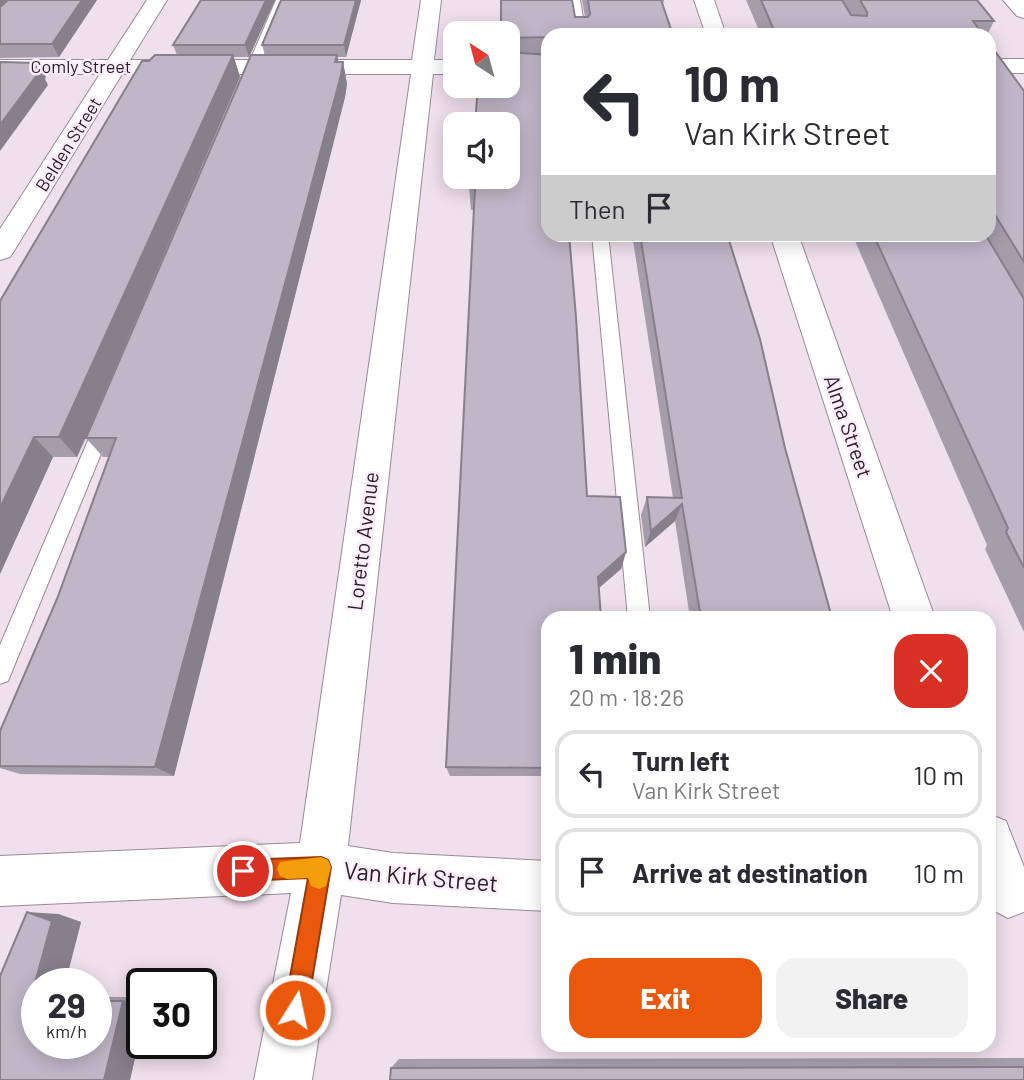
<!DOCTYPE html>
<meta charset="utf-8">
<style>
:root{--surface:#fff;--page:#f2f2f3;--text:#2b2b33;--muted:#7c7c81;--line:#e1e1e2;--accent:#ea580c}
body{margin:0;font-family:Barlow,sans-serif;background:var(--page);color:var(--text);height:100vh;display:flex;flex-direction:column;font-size:26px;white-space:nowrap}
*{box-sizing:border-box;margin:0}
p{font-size:23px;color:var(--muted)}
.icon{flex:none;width:38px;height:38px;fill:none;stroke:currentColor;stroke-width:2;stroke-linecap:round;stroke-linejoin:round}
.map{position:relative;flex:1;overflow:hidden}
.side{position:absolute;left:541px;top:611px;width:455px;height:441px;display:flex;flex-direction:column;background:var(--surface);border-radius:21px;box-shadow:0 4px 18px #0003}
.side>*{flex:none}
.banner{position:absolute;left:541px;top:28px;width:455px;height:214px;border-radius:21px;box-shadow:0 4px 18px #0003;background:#fff;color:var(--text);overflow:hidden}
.needle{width:46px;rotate:324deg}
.tools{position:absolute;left:443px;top:21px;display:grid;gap:14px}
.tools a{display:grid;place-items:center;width:77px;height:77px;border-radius:14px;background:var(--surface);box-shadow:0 4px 18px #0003;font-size:35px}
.speed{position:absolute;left:21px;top:968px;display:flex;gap:14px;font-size:35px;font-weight:700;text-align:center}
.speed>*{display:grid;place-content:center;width:91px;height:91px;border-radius:50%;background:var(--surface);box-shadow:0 4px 18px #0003;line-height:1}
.speed small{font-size:18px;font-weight:400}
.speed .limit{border:4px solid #111;border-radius:10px;background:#fff;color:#111}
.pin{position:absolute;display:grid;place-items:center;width:60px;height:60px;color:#fff;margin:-30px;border:4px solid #fff;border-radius:50%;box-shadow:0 2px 7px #0007}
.me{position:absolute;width:77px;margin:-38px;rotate:10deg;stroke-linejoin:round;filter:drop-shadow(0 0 5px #0008)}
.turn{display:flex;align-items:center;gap:24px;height:147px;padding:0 28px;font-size:32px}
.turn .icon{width:91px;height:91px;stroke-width:2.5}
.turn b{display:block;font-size:49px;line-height:60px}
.then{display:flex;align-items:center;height:66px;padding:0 28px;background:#0003;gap:14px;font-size:26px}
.round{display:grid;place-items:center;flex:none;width:74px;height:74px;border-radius:21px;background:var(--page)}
.headline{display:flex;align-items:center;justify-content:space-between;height:119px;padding:0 28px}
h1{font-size:42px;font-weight:800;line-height:52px}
.primary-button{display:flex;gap:14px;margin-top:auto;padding:14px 28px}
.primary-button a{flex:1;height:80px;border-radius:21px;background:var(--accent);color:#fff;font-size:28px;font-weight:800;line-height:80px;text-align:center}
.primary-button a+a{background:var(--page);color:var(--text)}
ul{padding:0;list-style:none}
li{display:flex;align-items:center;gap:21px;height:88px;margin:0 14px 10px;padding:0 14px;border:4px solid var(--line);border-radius:21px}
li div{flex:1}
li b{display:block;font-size:26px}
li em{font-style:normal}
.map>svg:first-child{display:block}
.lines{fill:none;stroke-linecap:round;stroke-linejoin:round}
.lane-casing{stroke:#9a8a97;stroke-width:2}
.street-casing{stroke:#9a8a97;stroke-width:2}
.secondary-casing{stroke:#9a8a97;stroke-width:2}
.lane{fill:#fff;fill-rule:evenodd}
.street{fill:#fff;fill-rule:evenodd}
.secondary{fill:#fff;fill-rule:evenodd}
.wall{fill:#a69dac}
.shaded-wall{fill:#877f8c}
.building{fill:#c1b6c8;stroke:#877f8c;stroke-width:2}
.route{fill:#ea580c;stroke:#983908;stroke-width:2}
.slow{fill:#f59e0b}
.labels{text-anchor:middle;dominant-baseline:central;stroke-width:5;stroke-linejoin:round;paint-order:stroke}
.far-street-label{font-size:18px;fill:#251f24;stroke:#feecfb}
.street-label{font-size:21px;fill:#251f24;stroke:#feecfb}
.near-street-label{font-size:24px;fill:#251f24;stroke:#feecfb}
</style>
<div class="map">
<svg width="1024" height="1080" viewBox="0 0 1024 1080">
<rect width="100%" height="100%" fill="#f0dfed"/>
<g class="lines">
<g class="lane-casing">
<path id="lane" d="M276,0H286L254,79L244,82L242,79Z
M570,0H580L586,35H574Z
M592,234H608L650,618H628Z
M105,415L114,422L8,681L0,684V645L96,422Z"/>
</g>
<g class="street-casing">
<path id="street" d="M147,0H167L130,60H412L421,0H441L434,60H455V74H433L348,846L393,853L548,861V911L393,903L341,895L312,1080H254L291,893L0,906V856L300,843L411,74H122L14,251L10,257L0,260V229L100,74H0V60H108Z
M694,0H714L726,35H706Z
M989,59H1024V73H989Z
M770,234H798L935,618H893Z
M989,814L1006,821L1024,867V912L1008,918L989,908Z"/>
</g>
<g class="secondary-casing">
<path id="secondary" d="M1003,0H1024V18L1017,16Z"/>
</g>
<use href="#lane" class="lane"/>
<use href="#street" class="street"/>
<use href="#secondary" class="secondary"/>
</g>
<path class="wall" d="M0,0H97L59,57L0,58Z
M275,0L249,57H234L240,77L104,396L265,55L262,45L281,0H361L346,57H338V62H343L347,84L345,97L174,776L20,774L0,768V731L57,599L109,457H103L86,438L77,457H53L0,574V301L149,61L177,55L173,45Z
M582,0H664L663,5L548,35V234L587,496L626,552L621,569L599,588L548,618V776H450L446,767L474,210H471L469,188L508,86V33L575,17H585Z
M746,0H977L994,21L987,35H761Z
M989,43L1024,91V632L985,549L987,545L852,234H989Z
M632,234H727L785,448L832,618H690L675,521L645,547L641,515L647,497L673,498Z
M58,914L81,922L65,984H37V1043H96V997H142V1027L130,1080H0Z
M1024,1058V1080L391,1068L399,1059Z"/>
<path class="shaded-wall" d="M0,0H10L0,11Z
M82,0H97L59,57L52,44Z
M266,0H275L249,57L245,45Z
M356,0H361L346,57L344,45Z
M233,55L240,77L77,457L59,437Z
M337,55L341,74L343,62L347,84L345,97L174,776L155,767Z
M38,63L46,77L45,79L48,85L0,151V125Z
M34,437L53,457L0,574V508Z
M682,504L675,521L645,547L651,531Z
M626,552L621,569L594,592L598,577Z
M27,912L58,914L81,922L65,984H37V1000L30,1001Z
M142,998V1027L130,1080H104L123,1001Z"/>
<path class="building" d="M8,0H82L52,44H0V7Z
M201,0H266L245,45H173Z
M281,0H356L344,45H262Z
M501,0H572L575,17H588L590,14L588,0H661L673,35H548V37L508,38V39V33H501Z
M761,0H842L851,15L867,16V12L860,0H977L994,21H973L983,35H776Z
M989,43L1024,91V262L992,210H989Z
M508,52L548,55V234H569L576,317L587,496L620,497L626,552L598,577L601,618H548V768L446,767L475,188H469L470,177H508V124H475L478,86H508Z
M155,55H233L59,437H34L0,508V301L142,61H149Z
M251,55H337L335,62H343L341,75L155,767L0,766V731L57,599L116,438H86Z
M0,62L38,63L33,71H40L0,125Z
M640,234H727L760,339L785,448L832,618H701L682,504L651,531L647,497L682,498Z
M873,234H985L1024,299V568L1006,532L1008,528Z
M27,912L52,921L30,1001H37V1043H96V1001H123L104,1080H0V976Z
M1024,1067V1080H390L391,1068Z"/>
<path class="route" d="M321,857L328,860L331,867L307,1010L303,1018L295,1022L287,1018L284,1010L308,878L243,881L236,878L233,871L236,863L243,860Z"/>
<path class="slow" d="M321,857L328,860L331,867L326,886L319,889L311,886L308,878L287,879L280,876L277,869L280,862Z"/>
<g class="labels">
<g class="far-street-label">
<text x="81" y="66">Comly Street</text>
<text transform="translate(68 144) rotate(-58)">Belden Street</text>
</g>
<g class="street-label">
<text transform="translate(849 426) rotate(71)">Alma Street</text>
<text transform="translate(362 541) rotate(-83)">Loretto Avenue</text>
</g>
<g class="near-street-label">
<text transform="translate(421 876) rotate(5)">Van Kirk Street</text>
</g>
</g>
</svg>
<div class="tools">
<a><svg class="needle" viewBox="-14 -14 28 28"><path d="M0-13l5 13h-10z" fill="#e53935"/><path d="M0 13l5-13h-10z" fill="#7c7c81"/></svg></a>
<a><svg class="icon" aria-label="sound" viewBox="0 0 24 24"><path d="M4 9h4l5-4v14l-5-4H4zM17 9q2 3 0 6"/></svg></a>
</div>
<div class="speed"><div>29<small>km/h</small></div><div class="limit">30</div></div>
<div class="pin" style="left:243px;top:871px;background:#d93025"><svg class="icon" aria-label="arrive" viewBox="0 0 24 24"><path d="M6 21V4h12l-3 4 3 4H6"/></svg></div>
<svg class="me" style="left:295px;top:1010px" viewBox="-20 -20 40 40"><circle r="17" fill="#ea580c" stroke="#fff" stroke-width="3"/><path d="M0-11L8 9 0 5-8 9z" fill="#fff"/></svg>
<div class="banner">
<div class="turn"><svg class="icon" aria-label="left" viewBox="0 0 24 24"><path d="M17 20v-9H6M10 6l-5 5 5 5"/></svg><div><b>10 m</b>Van Kirk Street</div></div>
<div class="then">Then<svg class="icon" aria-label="arrive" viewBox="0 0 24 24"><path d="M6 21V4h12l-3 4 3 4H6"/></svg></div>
</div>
<section class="side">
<div class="headline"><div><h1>1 min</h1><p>20 m · 18:26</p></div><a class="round" style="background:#d93025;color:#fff"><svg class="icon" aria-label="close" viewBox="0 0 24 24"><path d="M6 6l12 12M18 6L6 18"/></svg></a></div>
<ul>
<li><svg class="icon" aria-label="left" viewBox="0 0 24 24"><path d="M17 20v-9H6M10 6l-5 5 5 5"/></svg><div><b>Turn left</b><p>Van Kirk Street</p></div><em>10 m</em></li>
<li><svg class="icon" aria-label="arrive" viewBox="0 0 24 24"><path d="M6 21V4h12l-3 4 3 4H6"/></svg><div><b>Arrive at destination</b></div><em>10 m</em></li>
</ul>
<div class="primary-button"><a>Exit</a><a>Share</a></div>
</section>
</div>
